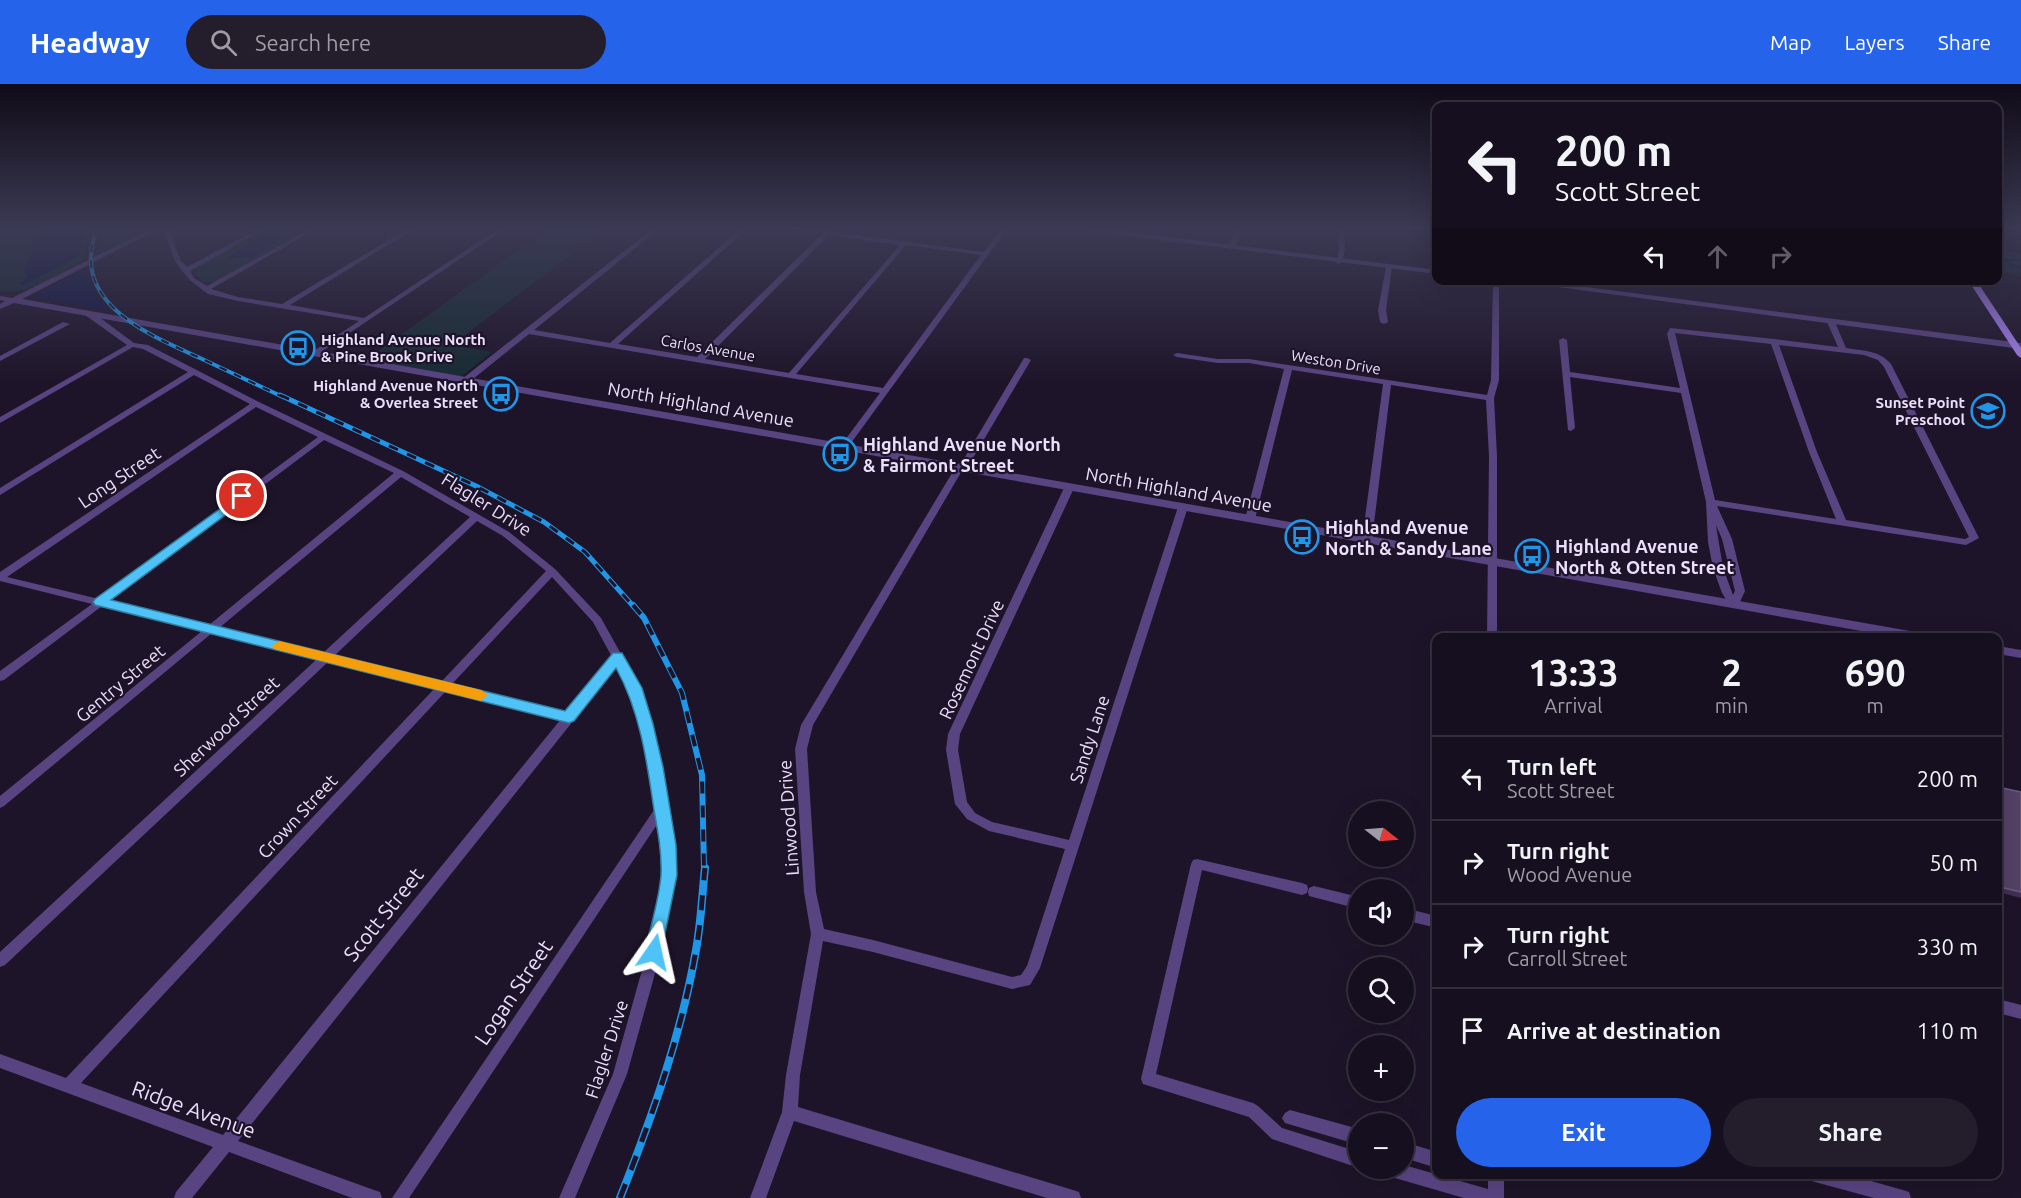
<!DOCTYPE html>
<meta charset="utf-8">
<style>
:root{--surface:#160f1f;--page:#231d2c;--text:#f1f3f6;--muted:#9e9ca4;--line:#352f3d;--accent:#2563eb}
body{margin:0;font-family:Ubuntu,sans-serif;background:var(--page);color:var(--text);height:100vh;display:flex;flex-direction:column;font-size:22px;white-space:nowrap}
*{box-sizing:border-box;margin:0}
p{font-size:20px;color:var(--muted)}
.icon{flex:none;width:33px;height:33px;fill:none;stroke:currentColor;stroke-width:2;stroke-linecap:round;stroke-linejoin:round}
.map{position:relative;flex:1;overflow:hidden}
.drawer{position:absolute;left:1432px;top:549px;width:570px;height:546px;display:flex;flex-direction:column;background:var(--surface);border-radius:12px;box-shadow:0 6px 24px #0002,0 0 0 2px var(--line)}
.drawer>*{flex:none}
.guide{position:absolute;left:1432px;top:18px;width:570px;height:183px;border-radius:12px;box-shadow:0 6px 24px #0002,0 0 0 2px var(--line);background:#160f1f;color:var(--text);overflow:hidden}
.needle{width:39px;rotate:107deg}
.buttons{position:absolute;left:1348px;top:717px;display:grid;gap:12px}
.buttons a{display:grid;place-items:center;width:66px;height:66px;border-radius:50%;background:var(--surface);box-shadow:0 6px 24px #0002,0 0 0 2px var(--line);font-size:30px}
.pin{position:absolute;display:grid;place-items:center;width:51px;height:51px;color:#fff;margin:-26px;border:3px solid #fff;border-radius:50%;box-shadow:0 2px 6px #0007}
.me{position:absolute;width:66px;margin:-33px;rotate:11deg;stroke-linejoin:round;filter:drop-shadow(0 0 4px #0008)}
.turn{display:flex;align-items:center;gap:21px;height:126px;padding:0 24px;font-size:27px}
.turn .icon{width:78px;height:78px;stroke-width:2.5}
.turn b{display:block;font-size:42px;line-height:51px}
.lanes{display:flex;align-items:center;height:57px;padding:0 24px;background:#0003;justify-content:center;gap:30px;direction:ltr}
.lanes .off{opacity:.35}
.eta{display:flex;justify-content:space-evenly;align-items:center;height:102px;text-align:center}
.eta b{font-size:36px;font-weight:700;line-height:42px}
.primary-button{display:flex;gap:12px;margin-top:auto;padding:12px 24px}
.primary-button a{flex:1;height:69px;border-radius:36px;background:var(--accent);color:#fff;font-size:24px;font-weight:700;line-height:69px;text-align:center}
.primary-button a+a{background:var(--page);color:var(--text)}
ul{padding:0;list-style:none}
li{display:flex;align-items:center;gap:18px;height:84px;padding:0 24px;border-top:2px solid var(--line)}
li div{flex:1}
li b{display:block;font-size:22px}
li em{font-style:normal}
header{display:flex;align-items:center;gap:36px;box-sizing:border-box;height:84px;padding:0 30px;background:var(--accent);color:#fff}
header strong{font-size:28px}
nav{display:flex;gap:33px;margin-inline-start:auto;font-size:21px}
.search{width:420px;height:54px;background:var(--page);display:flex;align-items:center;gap:15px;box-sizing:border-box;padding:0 21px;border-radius:33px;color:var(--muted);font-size:22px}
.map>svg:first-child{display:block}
.green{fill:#172b32}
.water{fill:#111444}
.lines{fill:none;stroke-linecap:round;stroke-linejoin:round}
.stream{stroke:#111444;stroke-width:2}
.minor{fill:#594482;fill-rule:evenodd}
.tertiary{fill:#594482;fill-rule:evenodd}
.secondary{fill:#a680f1;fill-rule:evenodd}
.rail-far3-casing{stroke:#2096e7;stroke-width:4}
.rail-far2-casing{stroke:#2096e7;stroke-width:5}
.rail-far1-casing{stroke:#2096e7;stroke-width:6}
.rail-casing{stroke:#2096e7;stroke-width:8}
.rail-far3{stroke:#1e1429;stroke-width:2;stroke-dasharray:8;stroke-linecap:butt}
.rail-far2{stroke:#1e1429;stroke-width:3;stroke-dasharray:10;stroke-linecap:butt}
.rail-far1{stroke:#1e1429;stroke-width:4;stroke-dasharray:12;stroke-linecap:butt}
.rail{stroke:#1e1429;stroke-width:5;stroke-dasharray:15;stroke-linecap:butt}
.wall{fill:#422f55}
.building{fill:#544266;stroke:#6c5b7e;stroke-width:1.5}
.route{fill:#4fc3f7;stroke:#337fa1;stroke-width:1.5}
.slow{fill:#f59e0b}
.labels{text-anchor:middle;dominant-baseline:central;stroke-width:4.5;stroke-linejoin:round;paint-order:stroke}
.far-poi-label{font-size:15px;font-weight:bold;fill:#ebdffb;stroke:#1e1429;text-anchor:end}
.far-street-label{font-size:15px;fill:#ebdffb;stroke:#1e1429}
.street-label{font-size:18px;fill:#ebdffb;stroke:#1e1429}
.poi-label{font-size:18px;font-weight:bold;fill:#ebdffb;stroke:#1e1429;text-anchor:start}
.near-street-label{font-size:21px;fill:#ebdffb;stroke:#1e1429}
</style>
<header>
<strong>Headway</strong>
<div class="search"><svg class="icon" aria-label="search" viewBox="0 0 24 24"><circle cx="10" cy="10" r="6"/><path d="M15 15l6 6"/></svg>Search here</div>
<nav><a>Map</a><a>Layers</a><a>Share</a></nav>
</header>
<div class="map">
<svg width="2021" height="1114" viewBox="0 0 2021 1114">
<rect width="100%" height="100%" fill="#1e1429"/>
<path class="green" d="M0,145H90L83,177C59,189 28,212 0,207Z
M101,145H150L96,171Z
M267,145H309L214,198H204L192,187L193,184Z
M548,145H605L452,261L492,268L461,293L366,276Z
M1998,167L2021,169V192L1998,187Z"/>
<path class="water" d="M44,145H85L79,172L24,201L20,200L27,193L24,186L32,168V154Z
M272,145H302L252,172L226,175Z
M85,185L96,213L108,226L36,214L42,207Z"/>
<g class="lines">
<path class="stream" d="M2021,176H2003L2021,185"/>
<path class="minor" d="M163,145H169L181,177L187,183L258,145H265L190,187L194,194L207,202L309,145H316L211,205L238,213L282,220L407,145H414L290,221L364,234L498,145H505L315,272L311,270L312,268L359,237L238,217L208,210L190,196L183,188L175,177Z
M652,145H659L534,246L610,259L740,145H747L618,260L697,273L822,150L798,147L795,145H811L984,168L1001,145H1007L846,366H840L839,364L880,309L529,250L468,299H462V295ZM829,151L900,161L789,289L705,275ZM906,161L981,171L883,304L796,290Z
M1236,145H1242L1235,163L1230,164L1229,163Z
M1338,145H1344L1345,166L1342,178L1339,180L1336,178L1339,166Z
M1389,181L1392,183L1386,226L1388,238L1384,240L1380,238L1378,226L1386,183Z
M1493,196H1499V296L1494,314L1497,372V554H1487L1489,372L1486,316L1391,301L1372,456L1367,459L1362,456L1383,300L1292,286L1255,435L1250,438L1245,435L1284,285L1249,279H1218L1177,273L1173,271L1177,269L1218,275H1249L1487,311L1491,296Z
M85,227H91L134,259L148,261L259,318L403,387L509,448L555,485L601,534L640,604L661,683L674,761L675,791L661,868L627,990L575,1114H559L613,990L647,868L663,791L662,761L658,739L409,1114H392L656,723L649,683L630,604L617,582L238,1057L374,1106L380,1108L382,1114H352L229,1068L192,1114H174L176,1108L213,1063L0,984V970L66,994L435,604L328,578L5,881L0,883V868L317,575L212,549L4,722L0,724V712L202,547L102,522L4,596L0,597V587L92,520L0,497V488L250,320L194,291L0,411V404L188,288L143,265L133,263L0,339V333L127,261L85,231ZM256,323L318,353L99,515L7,493ZM324,356L394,389L209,541L109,517ZM401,393L470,433L323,569L219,544ZM477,437L503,452L546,487L441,598L334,572ZM552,493L593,538L612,573L567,628L452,600ZM446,607L561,635L223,1051L81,999Z
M1828,236L1835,238L1846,264C1864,267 1879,266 1891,280L1979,454L1966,461L1717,422L1732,455L1745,507L1738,522H1730L1722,509L1713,484L1708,458L1706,418L1681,309L1570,293L1575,344L1571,347L1568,346L1559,256L1563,254L1567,256L1570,288L1680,304L1667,250L1670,244L1774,255L1838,263L1827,238ZM1675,249L1771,260L1809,368L1836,435L1715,416ZM1779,261L1864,271L1878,276L1884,283L1969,453L1965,455L1846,436L1817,368ZM1716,441L1722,455L1735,507L1733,511L1723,484Z
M63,238L70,240L0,277V272Z
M1024,274H1027L1031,276L973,374L963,385L813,641L807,665L816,808L824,845L873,856L1012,893L1021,891L1027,882L1065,765L989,747L967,735L955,720L946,666L948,650L1064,404L1066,402H1072L1074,404L960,650L958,666L967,718L975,729L992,738L1069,756L1178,423L1183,420L1188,423L1040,884L1030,901L1012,905L873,868L823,857L800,991L798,1023L1073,1106L1079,1108L1081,1114H1047L794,1037L766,1114H750L782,1028L786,991L811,850L804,808L795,665L801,641L955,384L965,373Z
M1197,775L1302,799L1307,801L1308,805L1307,809L1302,811L1202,786L1156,990L1253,1019L1258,1022L1282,1044L1359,1068V1084L1272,1055L1249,1033L1143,1000L1141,995L1191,780L1193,776Z
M1314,802L1359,813V825L1309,812L1308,808L1309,804Z
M1404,824L1437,832V844L1404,836Z
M1998,915L2021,921V935L1998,929Z
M1290,1026L1359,1045V1061L1285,1039L1282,1034L1285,1029Z
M1404,1058L1437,1068V1084L1404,1074Z
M1404,1081L1488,1105V1090H1504V1114H1464L1388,1092L1382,1090L1380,1084H1404Z
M1807,1090H1846L1903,1106L1909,1108L1911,1114H1874L1815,1098L1809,1096Z"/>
<path class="tertiary" d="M150,145H159L22,215L1927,550L1933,554H1901L14,219L0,225V220L5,217L0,216V212L12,214Z
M1083,145H1104L1437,186V190L1087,147Z
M1506,196H1532L2021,259V265Z
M1998,562L2021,566V574L1998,570Z"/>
<path class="secondary" d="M1968,196H1976L2021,264V274L2017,271Z"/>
<g class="rail-far3-casing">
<path id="rail-far3" d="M97,145C68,218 147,250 200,274C228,287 255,300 283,313"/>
</g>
<g class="rail-far2-casing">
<path id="rail-far2" d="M280,311L476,402L544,438L585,468L634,523"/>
</g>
<g class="rail-far1-casing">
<path id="rail-far1" d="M633,521L644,534L682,609L702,691L704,785"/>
</g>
<g class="rail-casing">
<path id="rail" d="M620,1114C652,1033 681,952 696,866C701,839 702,811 705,784"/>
</g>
<use href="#rail-far3" class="rail-far3"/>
<use href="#rail-far2" class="rail-far2"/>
<use href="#rail-far1" class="rail-far1"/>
<use href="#rail" class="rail"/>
</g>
<path class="wall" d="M1998,703L2021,708V814L1998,808Z"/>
<path class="building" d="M1998,703L2021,708V808L2000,803L1998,797Z"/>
<linearGradient id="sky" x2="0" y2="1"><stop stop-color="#100b17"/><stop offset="0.48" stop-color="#3b3a54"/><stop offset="1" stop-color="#3b3a54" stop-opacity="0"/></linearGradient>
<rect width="2021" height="301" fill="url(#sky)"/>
<path class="route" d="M242,409L248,412L247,415L111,516L565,627L613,569H622L642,604L653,640L663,683L676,761L677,791L660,874L654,876L648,874L645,868C650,843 659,817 661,791C662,770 658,748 654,726C647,678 640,627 616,584L574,637L569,639L95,521L93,518L95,515Z"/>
<path class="slow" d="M279,557L481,606L488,611L481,617L274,565L272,562Z"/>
<defs>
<g id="bus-ring" transform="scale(1.725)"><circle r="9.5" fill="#1e1429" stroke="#2096e7" stroke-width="1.5"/><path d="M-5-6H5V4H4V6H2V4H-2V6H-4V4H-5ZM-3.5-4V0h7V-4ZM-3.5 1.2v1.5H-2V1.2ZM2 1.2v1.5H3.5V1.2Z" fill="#2096e7"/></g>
<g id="school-ring" transform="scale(1.725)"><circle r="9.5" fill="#1e1429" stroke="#2096e7" stroke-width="1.5"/><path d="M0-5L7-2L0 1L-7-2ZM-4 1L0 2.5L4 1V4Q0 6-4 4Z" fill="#2096e7"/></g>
</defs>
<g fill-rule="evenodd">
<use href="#bus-ring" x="298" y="264"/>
<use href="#bus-ring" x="501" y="310"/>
<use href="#school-ring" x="1988" y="327"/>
<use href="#bus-ring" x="840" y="370"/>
<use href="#bus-ring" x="1302" y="453"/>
<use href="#bus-ring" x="1532" y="472"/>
</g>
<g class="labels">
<g class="far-poi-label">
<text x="321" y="255" text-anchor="start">Highland Avenue North<tspan x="321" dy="17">&amp; Pine Brook Drive</tspan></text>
<text x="478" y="301">Highland Avenue North<tspan x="478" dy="17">&amp; Overlea Street</tspan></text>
<text x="1965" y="318">Sunset Point<tspan x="1965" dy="17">Preschool</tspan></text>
</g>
<g class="far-street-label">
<text transform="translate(708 264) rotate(10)">Carlos Avenue</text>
<text transform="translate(1336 278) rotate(9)">Weston Drive</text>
</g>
<g class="street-label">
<text transform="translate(701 320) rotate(10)">North Highland Avenue</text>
<text transform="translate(119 393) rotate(-34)">Long Street</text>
<text transform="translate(1179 405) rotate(10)">North Highland Avenue</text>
<text transform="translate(487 420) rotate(32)">Flagler Drive</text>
<text transform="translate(971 575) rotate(-65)">Rosemont Drive</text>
<text transform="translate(120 599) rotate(-40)">Gentry Street</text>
<text transform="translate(226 642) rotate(-43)">Sherwood Street</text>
<text transform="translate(1089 655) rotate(-72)">Sandy Lane</text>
<text transform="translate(297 732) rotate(-47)">Crown Street</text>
<text transform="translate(788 734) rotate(-94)">Linwood Drive</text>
<text transform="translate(606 965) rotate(-72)">Flagler Drive</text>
</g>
<g class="poi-label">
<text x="863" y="360">Highland Avenue North<tspan x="863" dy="21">&amp; Fairmont Street</tspan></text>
<text x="1325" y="443">Highland Avenue<tspan x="1325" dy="21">North &amp; Sandy Lane</tspan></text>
<text x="1555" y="462">Highland Avenue<tspan x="1555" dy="21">North &amp; Otten Street</tspan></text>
</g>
<g class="near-street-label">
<text transform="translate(383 830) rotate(-51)">Scott Street</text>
<text transform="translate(513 908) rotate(-56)">Logan Street</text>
<text transform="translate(194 1025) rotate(20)">Ridge Avenue</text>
</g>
</g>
</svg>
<div class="buttons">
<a><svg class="needle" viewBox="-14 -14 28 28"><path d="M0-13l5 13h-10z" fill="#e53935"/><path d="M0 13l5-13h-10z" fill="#9e9ca4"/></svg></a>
<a><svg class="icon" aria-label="sound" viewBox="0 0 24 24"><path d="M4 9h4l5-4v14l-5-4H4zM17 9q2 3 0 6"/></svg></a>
<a><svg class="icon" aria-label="search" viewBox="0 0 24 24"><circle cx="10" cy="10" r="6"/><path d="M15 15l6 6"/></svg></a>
<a>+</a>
<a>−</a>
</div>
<div class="pin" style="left:242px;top:412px;background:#d93025"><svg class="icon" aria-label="arrive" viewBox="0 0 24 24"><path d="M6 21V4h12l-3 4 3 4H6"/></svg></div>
<svg class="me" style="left:654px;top:868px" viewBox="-20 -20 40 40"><path d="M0-17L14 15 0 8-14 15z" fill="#4fc3f7" stroke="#fff" stroke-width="4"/></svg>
<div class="guide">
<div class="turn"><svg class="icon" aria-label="left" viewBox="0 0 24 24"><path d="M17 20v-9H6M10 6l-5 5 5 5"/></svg><div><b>200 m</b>Scott Street</div></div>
<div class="lanes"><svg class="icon" aria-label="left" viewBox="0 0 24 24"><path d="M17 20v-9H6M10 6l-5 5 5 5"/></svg><svg class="icon off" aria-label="ahead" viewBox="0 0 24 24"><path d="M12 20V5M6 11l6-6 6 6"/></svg><svg class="icon off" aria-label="right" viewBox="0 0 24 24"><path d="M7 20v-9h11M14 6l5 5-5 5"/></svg></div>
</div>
<section class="drawer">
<div class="eta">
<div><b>13:33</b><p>Arrival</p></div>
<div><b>2</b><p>min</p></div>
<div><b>690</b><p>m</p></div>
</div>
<ul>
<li><svg class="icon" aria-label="left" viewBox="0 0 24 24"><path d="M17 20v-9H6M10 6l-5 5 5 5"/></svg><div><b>Turn left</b><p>Scott Street</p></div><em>200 m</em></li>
<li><svg class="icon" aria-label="right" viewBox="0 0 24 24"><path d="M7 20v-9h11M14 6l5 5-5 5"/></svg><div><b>Turn right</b><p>Wood Avenue</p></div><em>50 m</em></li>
<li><svg class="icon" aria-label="right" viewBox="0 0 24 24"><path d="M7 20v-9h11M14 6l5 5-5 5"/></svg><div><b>Turn right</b><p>Carroll Street</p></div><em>330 m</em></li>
<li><svg class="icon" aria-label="arrive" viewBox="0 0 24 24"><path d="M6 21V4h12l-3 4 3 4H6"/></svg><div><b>Arrive at destination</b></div><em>110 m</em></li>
</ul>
<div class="primary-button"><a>Exit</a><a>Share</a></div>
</section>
</div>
